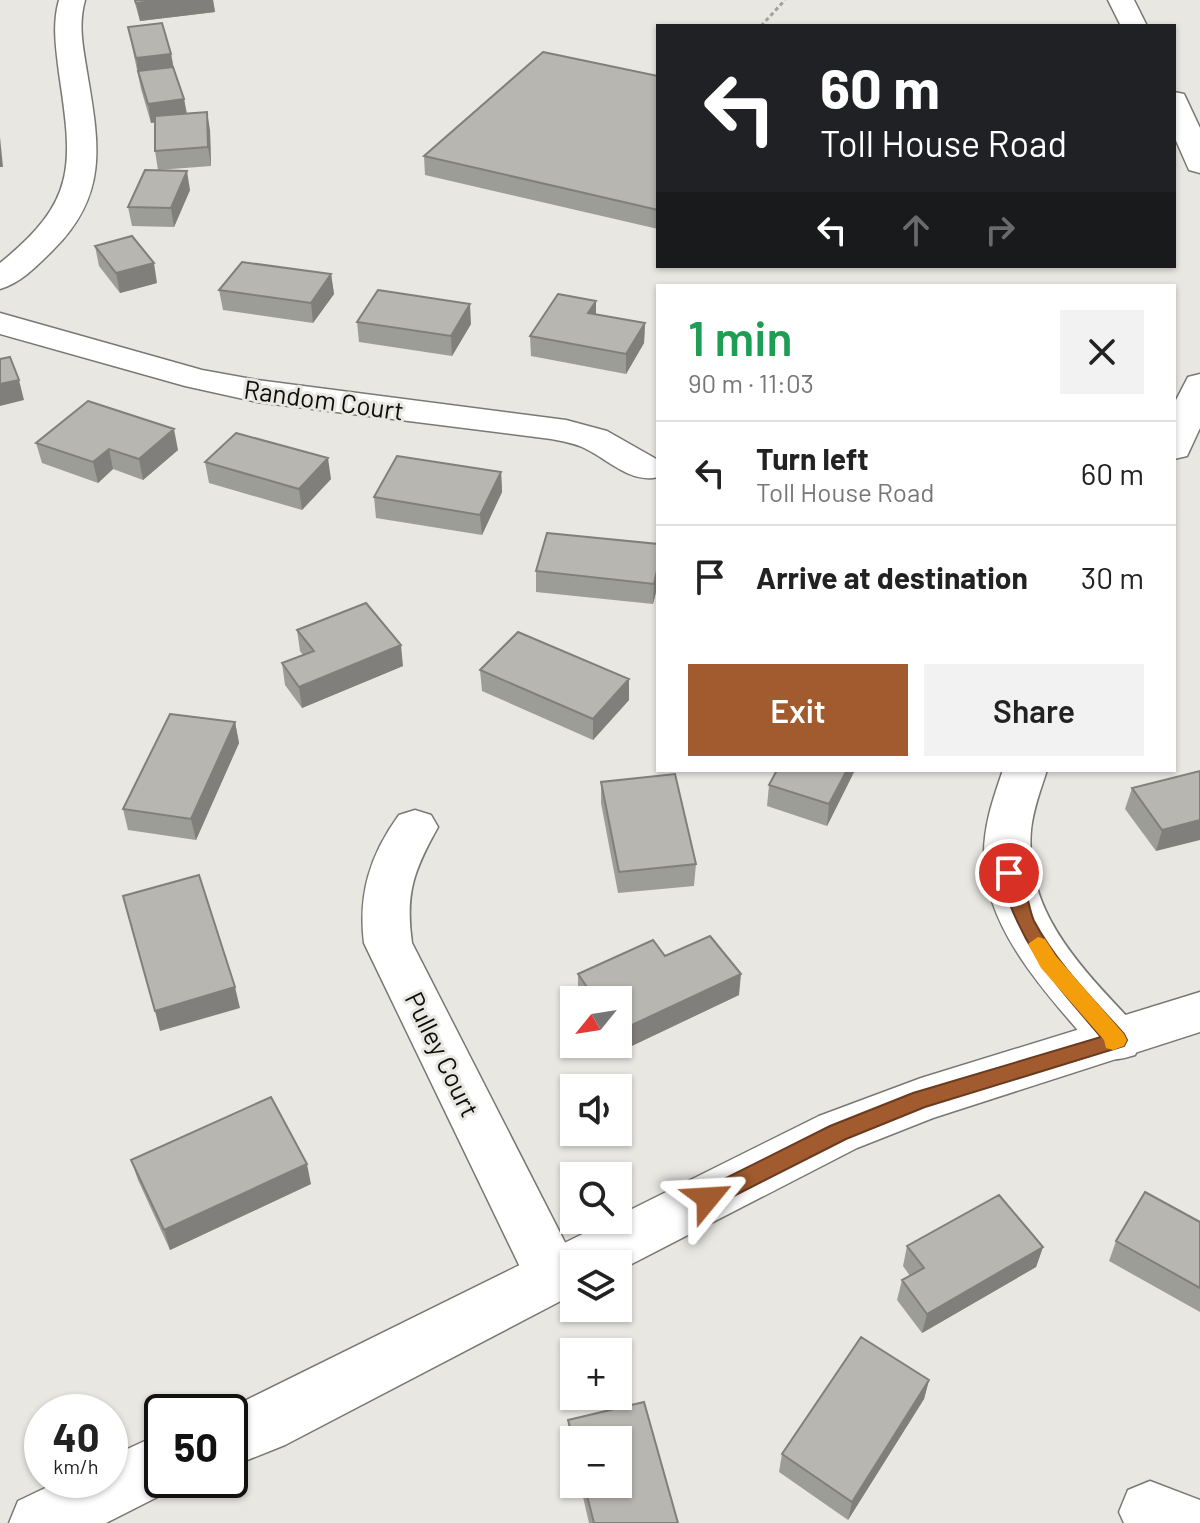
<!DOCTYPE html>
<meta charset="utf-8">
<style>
:root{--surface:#fff;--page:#f2f2f2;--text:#222;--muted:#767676;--line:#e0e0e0;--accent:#a15b2f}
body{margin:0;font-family:Barlow,sans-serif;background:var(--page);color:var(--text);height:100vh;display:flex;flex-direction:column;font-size:30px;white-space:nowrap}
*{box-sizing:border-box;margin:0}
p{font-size:26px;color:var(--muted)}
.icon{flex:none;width:44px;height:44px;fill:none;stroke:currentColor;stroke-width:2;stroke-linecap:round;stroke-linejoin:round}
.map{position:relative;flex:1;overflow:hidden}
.drawer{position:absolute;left:656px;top:284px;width:520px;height:488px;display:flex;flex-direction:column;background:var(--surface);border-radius:0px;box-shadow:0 2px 6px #0004}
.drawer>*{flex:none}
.banner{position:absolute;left:656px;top:24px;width:520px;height:244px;border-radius:0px;box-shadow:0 2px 6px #0004;background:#202124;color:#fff;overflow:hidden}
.needle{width:52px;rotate:240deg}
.fabs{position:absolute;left:560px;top:986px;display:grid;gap:16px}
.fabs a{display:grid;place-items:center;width:72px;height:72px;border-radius:0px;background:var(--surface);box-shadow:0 2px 6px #0004;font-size:40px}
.speed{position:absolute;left:24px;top:1394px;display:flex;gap:16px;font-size:40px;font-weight:700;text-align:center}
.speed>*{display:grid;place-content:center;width:104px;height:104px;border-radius:50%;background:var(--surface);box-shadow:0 2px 6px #0004;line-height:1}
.speed small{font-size:20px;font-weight:400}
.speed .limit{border:4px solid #111;border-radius:12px;background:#fff;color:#111}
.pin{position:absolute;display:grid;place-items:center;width:68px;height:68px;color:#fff;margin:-34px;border:4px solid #fff;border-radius:50%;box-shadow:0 2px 8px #0007}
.me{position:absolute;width:88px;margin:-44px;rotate:63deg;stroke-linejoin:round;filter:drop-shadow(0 0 6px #0008)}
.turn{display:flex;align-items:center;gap:28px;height:168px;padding:0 32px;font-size:36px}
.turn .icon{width:104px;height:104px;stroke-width:2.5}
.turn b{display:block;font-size:56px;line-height:68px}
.lanes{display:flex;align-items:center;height:76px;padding:0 32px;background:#0003;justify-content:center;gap:40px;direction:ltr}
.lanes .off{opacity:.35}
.round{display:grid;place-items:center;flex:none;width:84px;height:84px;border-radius:0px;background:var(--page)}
.head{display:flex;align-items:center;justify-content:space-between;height:136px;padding:0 32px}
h1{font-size:48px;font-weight:600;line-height:60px;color:#1e9e55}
.button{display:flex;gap:16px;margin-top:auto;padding:16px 32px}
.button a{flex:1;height:92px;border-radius:0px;background:var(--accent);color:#fff;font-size:32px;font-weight:600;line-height:92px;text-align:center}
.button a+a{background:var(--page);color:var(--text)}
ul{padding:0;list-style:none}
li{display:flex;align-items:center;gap:24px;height:104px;padding:0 32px;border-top:2px solid var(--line)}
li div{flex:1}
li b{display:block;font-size:30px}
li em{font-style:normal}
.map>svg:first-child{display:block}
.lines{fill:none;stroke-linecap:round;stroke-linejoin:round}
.minor-casing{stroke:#797873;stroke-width:3}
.major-casing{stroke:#797873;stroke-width:3}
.path{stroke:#a2a19d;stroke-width:3;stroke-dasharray:4 3;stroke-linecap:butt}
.minor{fill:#fff;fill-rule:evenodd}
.major{fill:#fff;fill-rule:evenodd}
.wall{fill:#9d9d98}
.shaded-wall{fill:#807f7c}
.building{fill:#b7b6b1;stroke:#807f7c;stroke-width:2}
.route{fill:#a15b2f;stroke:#693b1f;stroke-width:2}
.slow{fill:#f59e0b}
.labels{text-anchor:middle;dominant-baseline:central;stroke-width:6;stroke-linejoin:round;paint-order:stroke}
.street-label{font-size:26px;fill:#0d0d0b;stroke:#e8e7e2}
</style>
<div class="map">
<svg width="1200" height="1523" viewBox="0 0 1200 1523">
<rect width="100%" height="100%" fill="#e8e7e2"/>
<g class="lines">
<g class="minor-casing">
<path id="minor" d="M59,0H85C78,25 83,47 87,72C99,143 109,194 54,249C38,265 21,283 0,289V263C77,201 73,166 59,73C56,47 52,25 59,0Z
M1108,0H1134L1147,26H1121Z
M1174,92L1184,94L1200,128V173L1189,170L1174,136Z
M0,313L202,370L257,380L566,420L607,431L658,460V477C630,484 607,458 582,447C573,443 561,441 551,439L257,402L185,386L0,334Z
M1200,374V428L1187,456L1174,459V404L1188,377Z
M1003,770H1047C1041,789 1033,809 1031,830C1024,913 1083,969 1135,1025L1142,1040L1135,1055C1122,1059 1113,1062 1100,1055C1091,1049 1083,1036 1076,1028C1036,982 986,923 984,859C983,827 993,799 1003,770Z
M415,810L431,815L438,827C414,870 405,893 412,943L576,1264L573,1294L553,1301L533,1294L364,943C358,894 370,855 399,815Z
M1150,1481L1200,1500V1523H1124L1119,1512L1128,1490Z"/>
</g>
<g class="major-casing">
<path id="major" d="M1200,992V1032L933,1118L857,1148L618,1271V1264H574V1294L285,1445L230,1467V1412H222L611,1220H618V1216L819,1116L921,1078Z
M162,1433V1480H185L183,1484L106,1523H9L18,1501L62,1480H110V1457Z"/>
</g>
<path class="path" d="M761,26L785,0"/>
<use href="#minor" class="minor"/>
<use href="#major" class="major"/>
</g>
<path class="wall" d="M134,0H213L215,12L140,21Z
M128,27L171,54L174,68L184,99L187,113L210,130L211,166L158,170L155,151V122L151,123L141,89Z
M658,76V229L425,175L424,156Z
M190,190L174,227L132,226L128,207Z
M95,246L157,283L120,293L99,266Z
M331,274L334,294L313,323L223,310L219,290Z
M596,314L645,323L644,343L626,374L531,356L530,336Z
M357,322L471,324L452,356L359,342Z
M36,443L178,450L143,480L113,469L98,483L42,463Z
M205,462L331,479L302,510L209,483Z
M501,472L502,492L482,535L376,518L374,497Z
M658,544V584L653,604L536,592V571Z
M297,630L403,666L302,708L285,685L282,663L303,655L300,651Z
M480,670L629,679V700L593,740L482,691Z
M235,722L239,743L196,840L128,830L123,809Z
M855,770L827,826L767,806L769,785Z
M1200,771L1156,851L1125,809L1132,788Z
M601,782L696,864L694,886L618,893L601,803Z
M665,956L739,995L619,1052L613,1044H618V1000H582L578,995V974Z
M131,1160L311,1184L170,1250L138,1180Z
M1200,1222V1312L1109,1261L1116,1241Z
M907,1246L1043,1247L1036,1267L922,1333L897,1300L902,1280L910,1276L903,1266Z
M929,1380L924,1399L848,1520L779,1472L782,1454Z
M568,1420L678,1523H589L580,1484H618L574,1440V1459L569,1438Z"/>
<path class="shaded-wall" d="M163,0H213L215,12L140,21L136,3Z
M171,54L174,72H138L136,58Z
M184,99L187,118L151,123L148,104Z
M207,112L210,130L211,166L208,147Z
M0,137L3,167H0Z
M187,171L190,190L174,227L171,208Z
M154,263L157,283L120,293L116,273Z
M331,274L334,294L313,323L311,303Z
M596,301V321L588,313Z
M470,304L471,324L452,356L451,336Z
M645,323L644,343L626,374V354Z
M19,380L24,400L0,406V384Z
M174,429L178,450L143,480L139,459Z
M109,449L113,469L98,483L93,462Z
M328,458L331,479L302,510L299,489Z
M501,472L502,492L482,535L480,515Z
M658,566V584L653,604L654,584Z
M401,645L403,666L302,708L299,687Z
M629,679V700L593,740V719Z
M235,722L239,743L196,840L191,819Z
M847,770H855L827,826L829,804Z
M1200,820V840L1156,851L1162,830Z
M741,974L739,995L619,1052V1031Z
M235,987L240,1008L160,1031L155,1011Z
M307,1164L311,1184L170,1250L164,1230Z
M1043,1247L1036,1267L922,1333L927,1314Z
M929,1380L924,1399L848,1520L852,1502Z"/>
<path class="building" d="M135,0H163L136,3Z
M162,23L171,54L136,58L128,27Z
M543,52L658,76V210L424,156Z
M173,67L184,99L148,104L138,71Z
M207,112L208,147L155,151V116Z
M145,170L187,171L171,208L128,207Z
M132,236L154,263L116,273L95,246Z
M242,262L331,274L311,303L219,290Z
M378,290L470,304L451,336L357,322Z
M558,294L596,301L588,313L645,323L626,354L530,336Z
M10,357L19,380L0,384V359Z
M88,401L174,429L139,459L109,449L93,462L36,443Z
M236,433L328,458L299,489L205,462Z
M397,456L501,472L480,515L374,497Z
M547,533L658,544V566L654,584L536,571Z
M366,603L401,645L299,687L282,663L314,651L297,630Z
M518,632L629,679L593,719L480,670Z
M170,714L235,722L191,819L123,809Z
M777,770H847L829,804L769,785Z
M1200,771V820L1162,830L1132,788Z
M675,774L696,864L619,872L601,782Z
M199,875L235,987L155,1011L123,896Z
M710,936L741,974L619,1031L618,1030V1000H596L578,974L653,940L665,956Z
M271,1097L307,1164L164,1230L131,1160Z
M1145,1192L1200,1222V1288L1116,1241Z
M999,1195L1043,1247L927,1314L902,1280L924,1268L907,1246Z
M861,1337L929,1380L852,1502L782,1454Z
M644,1402L678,1523H594L584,1484H618V1440H574V1443L568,1420Z"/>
<path class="route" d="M1009,866C1026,871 1027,906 1034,921C1057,964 1092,998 1124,1034L1127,1040L1124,1046L925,1107L846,1139L716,1205L708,1208L700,1205L697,1198L700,1191L830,1126L913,1093L1101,1037C1051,978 1022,949 999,873Z"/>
<path class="slow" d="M1038,937L1045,939L1056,956L1124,1034L1127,1040L1124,1046L1113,1050L1106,1048L1104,1040L1041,968L1028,944Z"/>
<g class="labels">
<g class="street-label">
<text transform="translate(324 399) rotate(8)">Random Court</text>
<text transform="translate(443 1054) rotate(64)">Pulley Court</text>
</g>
</g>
</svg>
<div class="fabs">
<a><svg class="needle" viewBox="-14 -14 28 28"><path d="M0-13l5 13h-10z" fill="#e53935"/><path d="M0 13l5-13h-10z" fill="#767676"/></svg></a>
<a><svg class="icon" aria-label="sound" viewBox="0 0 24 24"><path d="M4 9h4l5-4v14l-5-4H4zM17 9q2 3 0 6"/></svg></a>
<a><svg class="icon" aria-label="search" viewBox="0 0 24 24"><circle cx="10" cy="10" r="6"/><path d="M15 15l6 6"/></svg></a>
<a><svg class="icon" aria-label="layers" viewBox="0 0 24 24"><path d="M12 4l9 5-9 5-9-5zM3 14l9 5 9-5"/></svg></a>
<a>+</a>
<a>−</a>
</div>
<div class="speed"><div>40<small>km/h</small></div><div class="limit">50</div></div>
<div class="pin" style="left:1009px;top:873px;background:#d93025"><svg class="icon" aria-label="arrive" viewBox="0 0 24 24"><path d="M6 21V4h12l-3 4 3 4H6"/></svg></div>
<svg class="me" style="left:708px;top:1198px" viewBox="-20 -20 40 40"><path d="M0-17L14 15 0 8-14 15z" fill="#a15b2f" stroke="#fff" stroke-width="4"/></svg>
<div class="banner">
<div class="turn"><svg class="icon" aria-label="left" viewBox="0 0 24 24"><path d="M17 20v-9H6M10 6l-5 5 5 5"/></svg><div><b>60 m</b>Toll House Road</div></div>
<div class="lanes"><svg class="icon" aria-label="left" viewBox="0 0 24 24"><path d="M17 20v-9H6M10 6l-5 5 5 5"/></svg><svg class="icon off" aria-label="ahead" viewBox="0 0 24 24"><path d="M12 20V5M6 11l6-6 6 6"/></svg><svg class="icon off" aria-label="right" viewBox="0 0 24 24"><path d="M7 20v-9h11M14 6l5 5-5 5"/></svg></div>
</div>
<section class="drawer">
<div class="head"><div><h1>1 min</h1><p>90 m · 11:03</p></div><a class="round"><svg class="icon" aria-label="close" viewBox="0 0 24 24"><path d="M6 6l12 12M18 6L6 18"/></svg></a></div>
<ul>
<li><svg class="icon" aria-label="left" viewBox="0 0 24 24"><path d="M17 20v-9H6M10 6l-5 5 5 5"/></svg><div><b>Turn left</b><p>Toll House Road</p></div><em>60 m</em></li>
<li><svg class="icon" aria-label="arrive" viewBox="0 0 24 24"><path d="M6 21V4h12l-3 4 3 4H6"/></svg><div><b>Arrive at destination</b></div><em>30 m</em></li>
</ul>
<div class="button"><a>Exit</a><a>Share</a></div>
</section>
</div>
